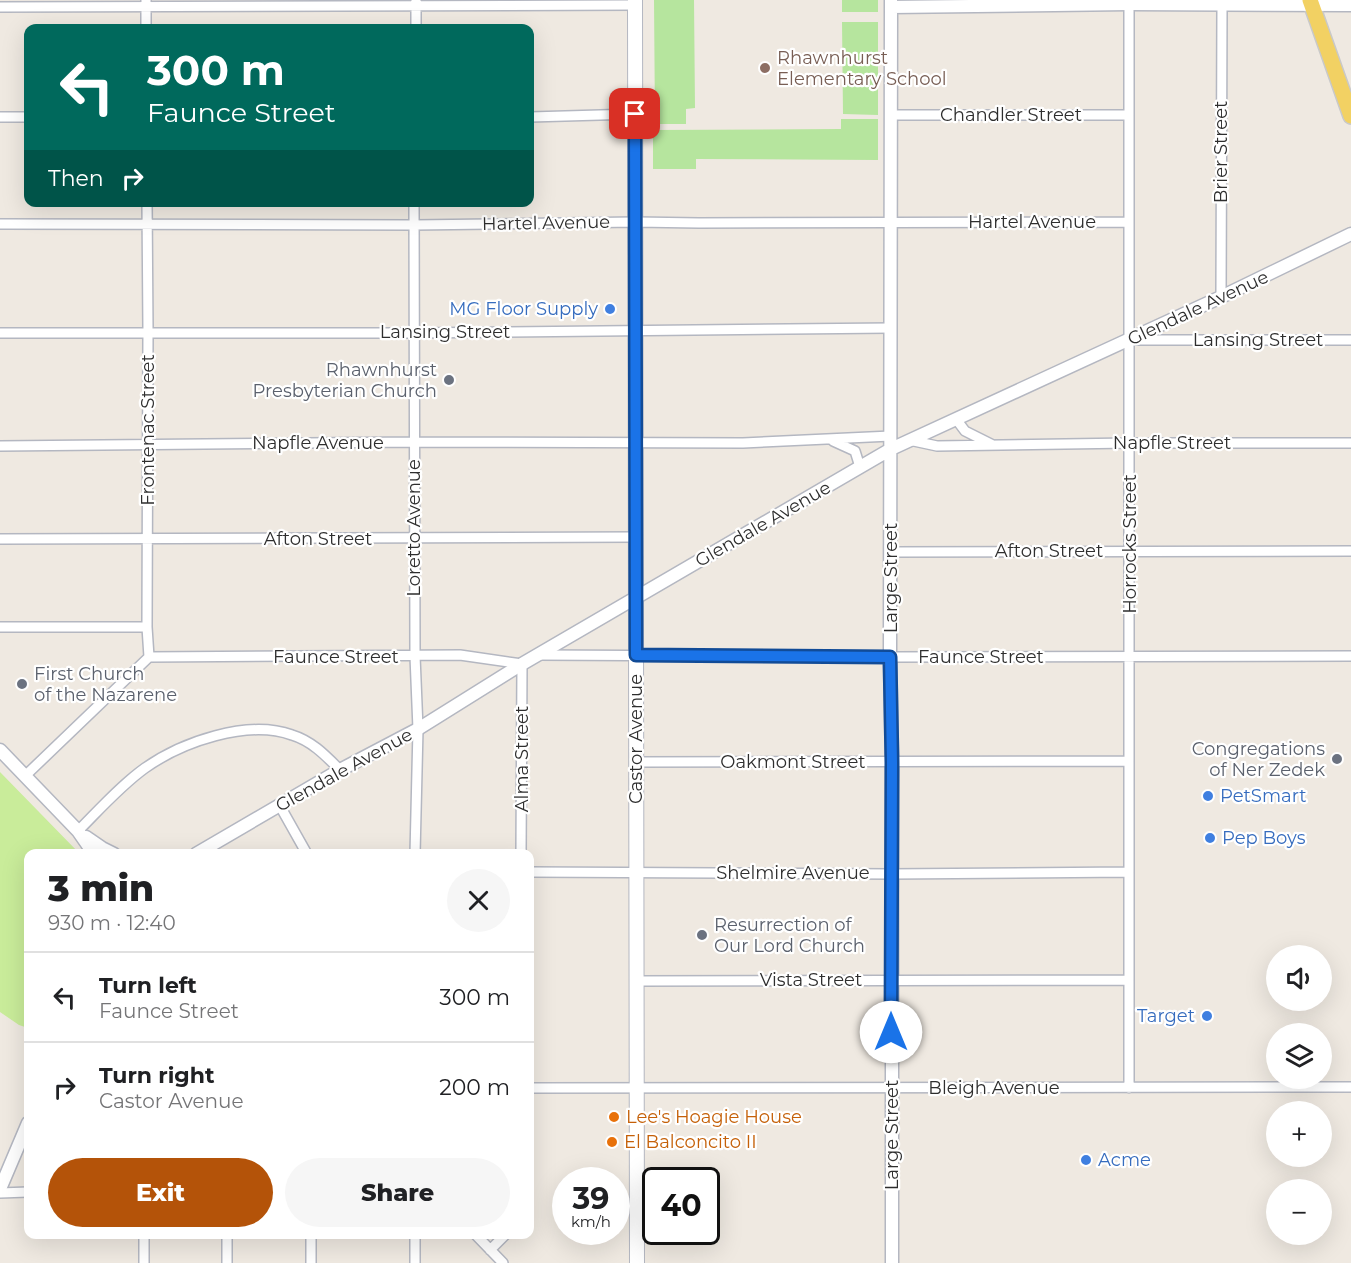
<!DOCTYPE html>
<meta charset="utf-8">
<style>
:root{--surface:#fff;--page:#f6f6f6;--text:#202124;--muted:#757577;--line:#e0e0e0;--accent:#b45309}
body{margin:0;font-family:Montserrat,sans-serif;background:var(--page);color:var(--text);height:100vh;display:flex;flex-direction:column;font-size:22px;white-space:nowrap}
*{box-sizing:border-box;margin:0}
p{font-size:20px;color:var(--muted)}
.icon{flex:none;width:33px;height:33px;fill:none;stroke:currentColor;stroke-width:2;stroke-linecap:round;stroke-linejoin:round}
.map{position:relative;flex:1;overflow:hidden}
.panel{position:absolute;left:24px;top:849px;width:510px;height:390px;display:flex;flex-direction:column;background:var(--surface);border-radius:12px;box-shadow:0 6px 24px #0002}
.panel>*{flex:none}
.banner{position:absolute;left:24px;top:24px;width:510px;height:183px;border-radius:12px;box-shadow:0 6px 24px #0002;background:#00695c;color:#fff;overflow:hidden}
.fabs{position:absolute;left:1266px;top:945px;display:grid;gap:12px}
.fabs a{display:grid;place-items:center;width:66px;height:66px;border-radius:50%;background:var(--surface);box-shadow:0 6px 24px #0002;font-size:30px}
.speed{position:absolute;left:552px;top:1167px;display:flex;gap:12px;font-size:30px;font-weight:700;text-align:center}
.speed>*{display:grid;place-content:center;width:78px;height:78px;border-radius:50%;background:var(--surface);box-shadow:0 6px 24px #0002;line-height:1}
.speed small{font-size:15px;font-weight:400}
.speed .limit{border:3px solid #111;border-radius:9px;background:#fff;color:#111}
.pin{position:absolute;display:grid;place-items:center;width:51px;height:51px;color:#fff;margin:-26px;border-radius:12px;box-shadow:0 3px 9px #0006}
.me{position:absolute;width:66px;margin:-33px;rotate:0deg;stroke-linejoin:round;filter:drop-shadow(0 0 4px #0008)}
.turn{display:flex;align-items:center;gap:21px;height:126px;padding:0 24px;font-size:27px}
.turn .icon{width:78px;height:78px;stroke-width:2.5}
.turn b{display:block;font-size:42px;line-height:51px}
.then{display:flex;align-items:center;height:57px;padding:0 24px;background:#0003;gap:12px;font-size:22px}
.round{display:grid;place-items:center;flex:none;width:63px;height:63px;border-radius:32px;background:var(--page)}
.overview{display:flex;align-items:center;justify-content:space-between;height:102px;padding:0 24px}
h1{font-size:36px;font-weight:800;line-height:45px}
.button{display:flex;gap:12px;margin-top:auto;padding:12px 24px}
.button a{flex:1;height:69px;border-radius:36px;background:var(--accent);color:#fff;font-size:24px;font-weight:800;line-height:69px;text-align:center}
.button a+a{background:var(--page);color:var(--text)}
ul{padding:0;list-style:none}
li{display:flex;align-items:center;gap:18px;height:90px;padding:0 24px;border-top:2px solid var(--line)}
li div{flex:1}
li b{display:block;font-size:22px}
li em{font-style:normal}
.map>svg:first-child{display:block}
.green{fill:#b6e59e}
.pitch{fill:#c9ec9a}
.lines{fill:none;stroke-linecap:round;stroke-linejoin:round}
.minor-casing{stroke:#b4b7c1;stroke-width:12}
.tertiary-casing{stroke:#b4b7c1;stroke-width:15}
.secondary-casing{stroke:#b4b7c1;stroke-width:16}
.primary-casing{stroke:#c9c9c9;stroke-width:18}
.minor{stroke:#fff;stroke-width:9}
.tertiary{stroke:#fff;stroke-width:12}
.secondary{stroke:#fff;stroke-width:14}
.primary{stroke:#f2d163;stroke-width:15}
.route-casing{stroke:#114b97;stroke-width:15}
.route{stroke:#1a73e8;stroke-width:10}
.education-dot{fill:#8d6e63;stroke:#fff;stroke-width:2}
.shop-dot{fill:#3f7fe0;stroke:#fff;stroke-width:2}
.worship-dot{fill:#6b7280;stroke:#fff;stroke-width:2}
.food-dot{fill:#e8710a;stroke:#fff;stroke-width:2}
.labels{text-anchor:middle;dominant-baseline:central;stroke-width:4.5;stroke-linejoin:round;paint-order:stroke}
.education-label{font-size:18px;fill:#785e54;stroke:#fff;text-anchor:start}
.street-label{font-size:18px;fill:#2e2e2e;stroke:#fff}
.shop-label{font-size:18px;fill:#366cbe;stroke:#fff;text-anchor:start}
.worship-label{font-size:18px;fill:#5b616d;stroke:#fff;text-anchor:end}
.food-label{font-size:18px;fill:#c56008;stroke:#fff;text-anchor:start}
</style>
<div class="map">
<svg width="1351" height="1263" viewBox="0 0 1351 1263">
<rect width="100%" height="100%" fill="#efe9e1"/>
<path class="green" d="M654,0H694L695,108L686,109V124H655Z
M842,0H878V12H842Z
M842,22H878V115L843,114Z
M841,119H878V160L696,159V169H653V130L841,129Z"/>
<path class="pitch" d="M0,772L79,853L28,854V1028L19,1025L0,1012Z"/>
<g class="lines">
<g class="minor-casing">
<path id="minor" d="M1129,0C1130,363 1129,726 1129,1088
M0,7L635,5
M146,28V0
M416,28V0
M892,115H1129
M0,117H28
M530,117L635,114
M147,202L148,331L147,627L149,657
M414,202L415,656L418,729L415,854
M0,224L414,225L636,222L699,223L1128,222
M1221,297L1222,6
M0,333H415L891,328
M1131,340H1351
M956,419L965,431L991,444
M909,440L937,446L1130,443H1351
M833,441L855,451L860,467
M0,446L414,442L743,443L891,436
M0,539L636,537
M891,552L1351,551
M0,627H147
M539,655L890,657L1351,656
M149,657L460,655L522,664L521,854
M637,762L1129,761
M25,776L149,657
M280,806L307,854
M78,831C99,810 120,786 145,768C182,742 247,719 292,735C312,741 326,756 340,770
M530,872L891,874L1129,872
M637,981L1129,980
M530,1088L1351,1087
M0,1193L28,1192
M415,1234V1263
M475,1234L503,1263
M490,1250L506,1234
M144,1263V1234
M227,1263V1234
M311,1263V1234"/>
</g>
<g class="tertiary-casing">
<path id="tertiary" d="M891,0L890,657L892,763V1263
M891,7L1129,4L1351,5
M0,750L78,831L94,854
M86,837L102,848L114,854
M196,854L340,770L418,729L522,664L891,449L1221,297L1351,234
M0,1189L28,1123"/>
</g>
<g class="secondary-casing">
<path id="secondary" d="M635,0L637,1263"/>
</g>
<g class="primary-casing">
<path id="primary" d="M1310,0L1351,116"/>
</g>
<use href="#minor" class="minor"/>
<use href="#tertiary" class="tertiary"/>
<use href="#secondary" class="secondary"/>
<use href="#primary" class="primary"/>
</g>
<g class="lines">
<g class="route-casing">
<path id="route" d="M635,114L636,655L890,657L892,763L891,1032"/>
</g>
<use href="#route" class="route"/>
</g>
<circle class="education-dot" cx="765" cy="68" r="6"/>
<g class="shop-dot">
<circle cx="610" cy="309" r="6"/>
<circle cx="1208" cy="796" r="6"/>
<circle cx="1210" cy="838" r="6"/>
<circle cx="1207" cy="1016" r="6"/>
<circle cx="1086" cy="1160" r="6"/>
</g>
<g class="worship-dot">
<circle cx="449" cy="380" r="6"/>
<circle cx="22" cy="684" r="6"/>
<circle cx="1337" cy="759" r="6"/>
<circle cx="702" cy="935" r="6"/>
</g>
<g class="food-dot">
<circle cx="614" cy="1117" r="6"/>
<circle cx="612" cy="1142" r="6"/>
</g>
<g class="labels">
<g class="education-label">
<text x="777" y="58">Rhawnhurst<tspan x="777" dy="21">Elementary School</tspan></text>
</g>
<g class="street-label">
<text x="1011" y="115">Chandler Street</text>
<text transform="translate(1221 152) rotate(-90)">Brier Street</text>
<text x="1032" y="222">Hartel Avenue</text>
<text transform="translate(546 223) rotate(-1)">Hartel Avenue</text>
<text transform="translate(1198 308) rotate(-25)">Glendale Avenue</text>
<text x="445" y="332">Lansing Street</text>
<text x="1258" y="340">Lansing Street</text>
<text transform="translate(148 430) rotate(-90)">Frontenac Street</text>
<text x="318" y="443">Napfle Avenue</text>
<text x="1172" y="443">Napfle Street</text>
<text transform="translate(763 524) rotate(-30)">Glendale Avenue</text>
<text transform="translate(414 528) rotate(-90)">Loretto Avenue</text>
<text x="318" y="539">Afton Street</text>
<text transform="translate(1130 544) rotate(-90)">Horrocks Street</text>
<text x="1049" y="551">Afton Street</text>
<text transform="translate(891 578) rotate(-90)">Large Street</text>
<text x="336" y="657">Faunce Street</text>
<text x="981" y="657">Faunce Street</text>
<text transform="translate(636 739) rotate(-90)">Castor Avenue</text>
<text transform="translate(522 759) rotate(-90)">Alma Street</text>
<text x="793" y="762">Oakmont Street</text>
<text transform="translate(344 770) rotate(-29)">Glendale Avenue</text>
<text x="793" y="873">Shelmire Avenue</text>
<text x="811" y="980">Vista Street</text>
<text x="994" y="1088">Bleigh Avenue</text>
<text transform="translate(892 1135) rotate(-90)">Large Street</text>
</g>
<g class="shop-label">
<text x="598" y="309" text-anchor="end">MG Floor Supply</text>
<text x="1220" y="796">PetSmart</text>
<text x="1222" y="838">Pep Boys</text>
<text x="1195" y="1016" text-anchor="end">Target</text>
<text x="1098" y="1160">Acme</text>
</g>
<g class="worship-label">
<text x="437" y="370">Rhawnhurst<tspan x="437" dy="21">Presbyterian Church</tspan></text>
<text x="34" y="674" text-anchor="start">First Church<tspan x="34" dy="21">of the Nazarene</tspan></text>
<text x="1325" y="749">Congregations<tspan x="1325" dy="21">of Ner Zedek</tspan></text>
<text x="714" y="925" text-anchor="start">Resurrection of<tspan x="714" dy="21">Our Lord Church</tspan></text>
</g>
<g class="food-label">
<text x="626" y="1117">Lee's Hoagie House</text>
<text x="624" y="1142">El Balconcito II</text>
</g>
</g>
</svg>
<div class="fabs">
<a><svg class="icon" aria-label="sound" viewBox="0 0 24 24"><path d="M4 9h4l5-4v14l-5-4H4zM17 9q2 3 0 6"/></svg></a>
<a><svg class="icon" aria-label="layers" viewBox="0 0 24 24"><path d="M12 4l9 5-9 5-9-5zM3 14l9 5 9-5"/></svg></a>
<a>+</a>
<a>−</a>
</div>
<div class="speed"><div>39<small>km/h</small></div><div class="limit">40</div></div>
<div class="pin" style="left:635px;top:114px;background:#d93025"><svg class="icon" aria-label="arrive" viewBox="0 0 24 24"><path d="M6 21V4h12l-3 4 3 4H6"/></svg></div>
<svg class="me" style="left:891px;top:1032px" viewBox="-20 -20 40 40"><circle r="19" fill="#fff"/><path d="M0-13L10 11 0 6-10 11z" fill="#1a73e8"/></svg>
<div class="banner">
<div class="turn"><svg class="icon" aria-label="left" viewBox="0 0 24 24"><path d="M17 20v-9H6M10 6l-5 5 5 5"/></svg><div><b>300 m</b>Faunce Street</div></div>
<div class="then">Then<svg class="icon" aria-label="right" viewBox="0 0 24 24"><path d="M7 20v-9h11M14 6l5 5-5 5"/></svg></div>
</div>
<section class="panel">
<div class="overview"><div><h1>3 min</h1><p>930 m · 12:40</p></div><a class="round"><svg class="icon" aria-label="close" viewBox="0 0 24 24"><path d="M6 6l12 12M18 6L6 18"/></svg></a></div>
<ul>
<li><svg class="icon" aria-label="left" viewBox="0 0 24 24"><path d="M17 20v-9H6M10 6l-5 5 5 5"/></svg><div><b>Turn left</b><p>Faunce Street</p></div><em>300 m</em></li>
<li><svg class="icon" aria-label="right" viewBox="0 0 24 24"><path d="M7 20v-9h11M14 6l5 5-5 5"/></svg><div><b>Turn right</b><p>Castor Avenue</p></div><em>200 m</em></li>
</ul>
<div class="button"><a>Exit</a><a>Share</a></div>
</section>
</div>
